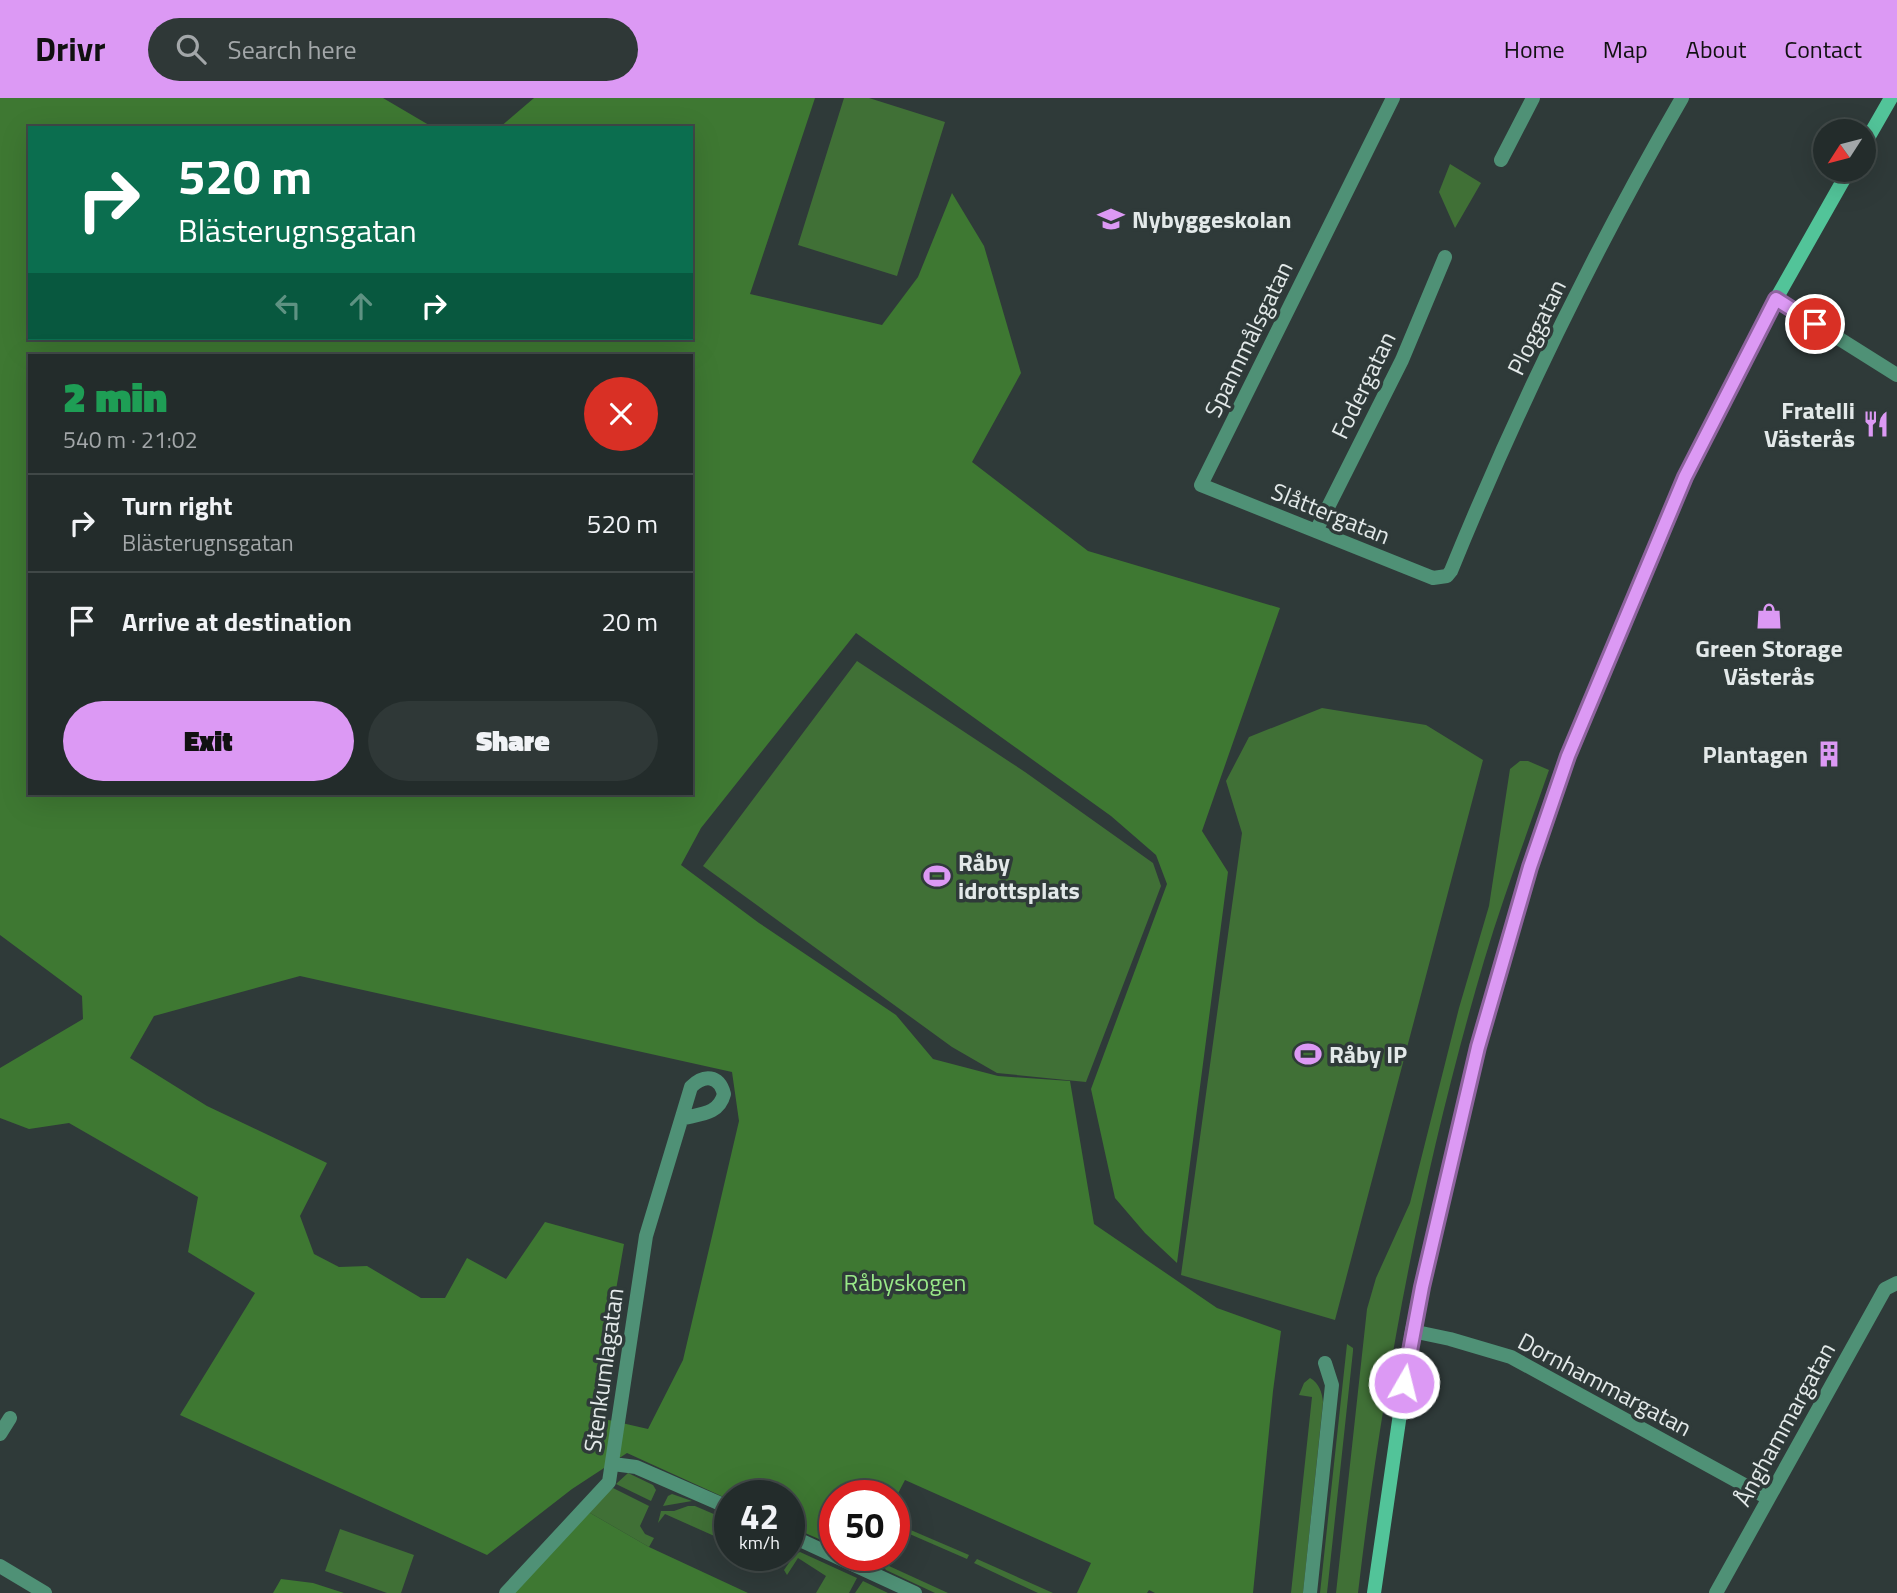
<!DOCTYPE html>
<meta charset="utf-8">
<style>
:root{--surface:#232c2b;--page:#2f3837;--text:#f1f3f6;--muted:#a3a7a9;--line:#404847;--accent:#dc99f4}
body{margin:0;font-family:"Titillium Web",sans-serif;background:var(--page);color:var(--text);height:100vh;display:flex;flex-direction:column;font-size:26px;white-space:nowrap}
*{box-sizing:border-box;margin:0}
p{font-size:23px;color:var(--muted)}
.icon{flex:none;width:38px;height:38px;fill:none;stroke:currentColor;stroke-width:2;stroke-linecap:round;stroke-linejoin:round}
.map{position:relative;flex:1;overflow:hidden}
.side{position:absolute;left:28px;top:256px;width:665px;height:441px;display:flex;flex-direction:column;background:var(--surface);border-radius:0px;box-shadow:0 7px 28px #0002,0 0 0 2px var(--line)}
.side>*{flex:none}
.hud{position:absolute;left:28px;top:28px;width:665px;height:214px;border-radius:0px;box-shadow:0 7px 28px #0002,0 0 0 2px var(--line);background:#0b6e4f;color:#fff;overflow:hidden}
.needle{width:46px;rotate:234deg}
.buttons{position:absolute;left:1813px;top:21px;display:grid;gap:14px}
.buttons a{display:grid;place-items:center;width:63px;height:63px;border-radius:50%;background:var(--surface);box-shadow:0 7px 28px #0002,0 0 0 2px var(--line);font-size:35px}
.speed{position:absolute;left:714px;top:1382px;display:flex;gap:14px;font-size:35px;font-weight:700;text-align:center}
.speed>*{display:grid;place-content:center;width:91px;height:91px;border-radius:50%;background:var(--surface);box-shadow:0 7px 28px #0002,0 0 0 2px var(--line);line-height:1}
.speed small{font-size:18px;font-weight:400}
.speed .limit{border:10px solid #d22;background:#fff;color:#111}
.pin{position:absolute;display:grid;place-items:center;width:60px;height:60px;color:#fff;margin:-30px;border:4px solid #fff;border-radius:50%;box-shadow:0 2px 7px #0007}
.me{position:absolute;width:77px;margin:-38px;rotate:8deg;stroke-linejoin:round;filter:drop-shadow(0 0 5px #0008)}
.turn{display:flex;align-items:center;gap:24px;height:147px;padding:0 35px;font-size:32px}
.turn .icon{width:91px;height:91px;stroke-width:2.5}
.turn b{display:block;font-size:49px;line-height:60px}
.lanes{display:flex;align-items:center;height:66px;padding:0 35px;background:#0003;justify-content:center;gap:35px;direction:ltr}
.lanes .off{opacity:.35}
.round{display:grid;place-items:center;flex:none;width:74px;height:74px;border-radius:37px;background:var(--page)}
.summary{display:flex;align-items:center;justify-content:space-between;height:119px;padding:0 35px}
h1{font-size:42px;font-weight:800;line-height:52px;color:#1e9e55}
.action{display:flex;gap:14px;margin-top:auto;padding:14px 35px}
.action a{flex:1;height:80px;border-radius:42px;background:var(--accent);color:#111;font-size:28px;font-weight:800;line-height:80px;text-align:center}
.action a+a{background:var(--page);color:var(--text)}
ul{padding:0;list-style:none}
li{display:flex;align-items:center;gap:21px;height:98px;padding:0 35px;border-top:2px solid var(--line)}
li div{flex:1}
li b{display:block;font-size:26px}
li em{font-style:normal}
header{display:flex;align-items:center;gap:42px;box-sizing:border-box;height:98px;padding:0 35px;background:var(--accent);color:#111}
header strong{font-size:33px}
nav{display:flex;gap:38px;margin-inline-start:auto;font-size:24px}
.search{width:490px;height:63px;background:var(--page);display:flex;align-items:center;gap:18px;box-sizing:border-box;padding:0 24px;border-radius:38px;color:var(--muted);font-size:26px}
.map>svg:first-child{display:block}
.green{fill:#407036}
.forest{fill:#3e7832;fill-rule:evenodd}
.lines{fill:none;stroke-linecap:round;stroke-linejoin:round}
.street{stroke:#4f9176;stroke-width:14}
.secondary{stroke:#52c499;stroke-width:14}
.route-casing{stroke:#8f639f;stroke-width:18}
.route{stroke:#dc99f4;stroke-width:12}
.labels{text-anchor:middle;dominant-baseline:central;stroke-width:7;stroke-linejoin:round;paint-order:stroke}
.poi-label{font-size:24px;font-weight:bold;fill:#e3e9e9;stroke:#2f3a39;text-anchor:start}
.street-label{font-size:24px;fill:#e3e9e9;stroke:#2f3a39}
.park-label{font-size:24px;fill:#99e888;stroke:#2f3a39}
</style>
<header>
<strong>Drivr</strong>
<div class="search"><svg class="icon" aria-label="search" viewBox="0 0 24 24"><circle cx="10" cy="10" r="6"/><path d="M15 15l6 6"/></svg>Search here</div>
<nav><a>Home</a><a>Map</a><a>About</a><a>Contact</a></nav>
</header>
<div class="map">
<svg width="1897" height="1495" viewBox="0 0 1897 1495">
<rect width="100%" height="100%" fill="#2f3a39"/>
<path class="green" d="M844,0H869L945,24L897,178L798,147Z
M1450,66L1481,85L1455,130L1439,94Z
M857,563L1025,674L1153,765L1161,788L1086,984L997,975L952,949L703,768Z
M1322,610L1426,627L1483,662L1335,1222L1181,1177L1242,735L1226,683L1249,639Z
M1520,663H1528L1549,672C1527,736 1503,799 1484,863C1423,1070 1383,1281 1358,1495H1336L1367,1211L1376,1180L1410,1105L1459,910L1489,808L1510,671Z
M1347,1246L1353,1250V1253L1327,1495H1320Z
M1310,1280C1319,1285 1322,1294 1323,1304L1303,1495H1291L1312,1299L1299,1297L1304,1285Z
M628,1375L653,1387L656,1392L651,1403L616,1386Z
M613,1390L649,1408L640,1428L645,1436L654,1440L649,1449L585,1412Z
M672,1396L692,1403L663,1408L668,1398Z
M688,1408H695L730,1423V1445L665,1416L658,1425L661,1413H674Z
M908,1418L911,1419L906,1430L969,1457L967,1461L905,1434L899,1443L898,1442C895,1435 901,1421 908,1418Z
M340,1431L414,1457L401,1495H387L325,1473Z
M800,1454L857,1480L849,1495H816L826,1478L798,1460L787,1477L784,1472L795,1456Z
M893,1458L889,1468L948,1495H935L886,1472L883,1467L886,1459Z
M977,1461L1053,1495H1038L974,1465Z
M863,1483L888,1495H855Z"/>
<path class="forest" d="M0,0H383L434,30H30V240H691V30H499L534,0H815L750,196L882,227L918,179L952,95L984,148L1021,275L972,364L1088,453L1280,510L1202,733L1228,774L1177,1165L1145,1135L1115,1100L1091,991L1167,786L1156,757L1111,718L856,535L701,730L681,767L759,825L896,917L933,961L998,978L1070,983L1094,1126L1217,1210L1281,1233L1273,1293L1253,1495H1155L1149,1492L1147,1495H1077L1091,1465L905,1382L894,1403V1398H835V1448L789,1428V1398H730V1402L627,1355L572,1391L487,1457L180,1317L255,1195L188,1154L198,1099L69,1025L29,1031L0,1020V970L83,921L82,898L0,837ZM30,257H691V695H30ZM300,878L732,974L739,1023L683,1262L648,1331L600,1320L606,1249L624,1146L545,1124L506,1181L467,1160L445,1200H421L367,1168L339,1169L314,1156L300,1118L327,1065L207,1008L130,960L154,918Z
M585,1412L649,1449L748,1495H512Z
M281,1481L313,1485L344,1495H273Z"/>
<g class="lines">
<path class="street" d="M1393,0L1201,387L1433,480L1447,478L1451,473C1517,311 1594,152 1682,0
M1501,62L1533,0
M1776,201L1897,277
M1316,433L1402,262L1445,159
M1412,1233L1450,1241L1511,1259L1768,1400
M0,1336L10,1320
M613,1366L636,1369L730,1410
M789,1437L915,1495
M0,1468L45,1495
M506,1495L609,1384L646,1138L691,989C704,976 719,977 724,996C719,1016 701,1016 684,1020
M1310,1495L1332,1287L1325,1265
M1716,1495L1885,1191L1897,1185"/>
<path class="secondary" d="M1864,47L1891,0
M1374,1495L1412,1233L1478,949L1530,769L1568,658L1685,379L1776,201L1849,72"/>
</g>
<g class="lines">
<g class="route-casing">
<path id="route" d="M1404,1285L1422,1189L1478,949L1530,769L1568,658L1685,379L1776,201L1815,226"/>
</g>
<use href="#route" class="route"/>
</g>
<defs>
<g id="school-bare" transform="scale(2.1)"><path d="M0-5L7-2L0 1L-7-2ZM-4 1L0 2.5L4 1V4Q0 6-4 4Z" fill="#dc99f4" stroke="#2f3a39" stroke-width="2.5" paint-order="stroke"/></g>
<g id="restaurant-bare" transform="scale(2.1)"><path d="M-5-6h1v4h1v-4h1v4h1v-4h1v5L-1.5 .5V6h-2V.5L-5-1ZM5-6V6H3V1.5H1.5Q1.5-4 5-6Z" fill="#dc99f4" stroke="#2f3a39" stroke-width="2.5" paint-order="stroke"/></g>
<g id="shop-bare" transform="scale(2.1)"><path d="M-5-2.5h2.3a2.7 3.5 0 0 1 5.4 0H5L5.5 6h-11ZM-1.5-2.5h3a1.5 2.3 0 0 0-3 0Z" fill="#dc99f4" stroke="#2f3a39" stroke-width="2.5" paint-order="stroke"/></g>
<g id="building-bare" transform="scale(2.1)"><path d="M-4-6H4V6H1V3H-1V6H-4ZM-2.5-4.3h1.7v1.8h-1.7ZM.8-4.3h1.7v1.8H.8ZM-2.5-1h1.7V.8h-1.7ZM.8-1h1.7V.8H.8Z" fill="#dc99f4" stroke="#2f3a39" stroke-width="2.5" paint-order="stroke"/></g>
<g id="stadium-bare" transform="scale(2.1)"><path d="M0-5a6.5 5 0 1 0 0 10a6.5 5 0 1 0 0-10ZM-3.5-1.8h7v3.6h-7Z" fill="#dc99f4" stroke="#2f3a39" stroke-width="2.5" paint-order="stroke"/></g>
</defs>
<g fill-rule="evenodd">
<use href="#school-bare" x="1111" y="121"/>
<use href="#restaurant-bare" x="1876" y="326"/>
<use href="#shop-bare" x="1769" y="518"/>
<use href="#building-bare" x="1829" y="656"/>
<use href="#stadium-bare" x="937" y="778"/>
<use href="#stadium-bare" x="1308" y="956"/>
</g>
<g class="labels">
<g class="poi-label">
<text x="1132" y="121">Nybyggeskolan</text>
<text x="1855" y="312" text-anchor="end">Fratelli<tspan x="1855" dy="28">Västerås</tspan></text>
<text x="1769" y="550" text-anchor="middle">Green Storage<tspan x="1769" dy="28">Västerås</tspan></text>
<text x="1808" y="656" text-anchor="end">Plantagen</text>
<text x="958" y="764">Råby<tspan x="958" dy="28">idrottsplats</tspan></text>
<text x="1329" y="956">Råby IP</text>
</g>
<g class="street-label">
<text transform="translate(1536 229) rotate(-64)">Ploggatan</text>
<text transform="translate(1248 241) rotate(-64)">Spannmålsgatan</text>
<text transform="translate(1363 287) rotate(-64)">Fodergatan</text>
<text transform="translate(1331 415) rotate(22)">Slåttergatan</text>
<text transform="translate(603 1272) rotate(-82)">Stenkumlagatan</text>
<text transform="translate(1605 1286) rotate(28)">Dornhammargatan</text>
<text transform="translate(1784 1326) rotate(-61)">Ånghammargatan</text>
</g>
<g class="park-label">
<text x="905" y="1184">Råbyskogen</text>
</g>
</g>
</svg>
<div class="buttons">
<a><svg class="needle" viewBox="-14 -14 28 28"><path d="M0-13l5 13h-10z" fill="#e53935"/><path d="M0 13l5-13h-10z" fill="#a3a7a9"/></svg></a>
</div>
<div class="speed"><div>42<small>km/h</small></div><div class="limit">50</div></div>
<div class="pin" style="left:1815px;top:226px;background:#d93025"><svg class="icon" aria-label="arrive" viewBox="0 0 24 24"><path d="M6 21V4h12l-3 4 3 4H6"/></svg></div>
<svg class="me" style="left:1404px;top:1285px" viewBox="-20 -20 40 40"><circle r="17" fill="#dc99f4" stroke="#fff" stroke-width="3"/><path d="M0-11L8 9 0 5-8 9z" fill="#fff"/></svg>
<div class="hud">
<div class="turn"><svg class="icon" aria-label="right" viewBox="0 0 24 24"><path d="M7 20v-9h11M14 6l5 5-5 5"/></svg><div><b>520 m</b>Blästerugnsgatan</div></div>
<div class="lanes"><svg class="icon off" aria-label="left" viewBox="0 0 24 24"><path d="M17 20v-9H6M10 6l-5 5 5 5"/></svg><svg class="icon off" aria-label="ahead" viewBox="0 0 24 24"><path d="M12 20V5M6 11l6-6 6 6"/></svg><svg class="icon" aria-label="right" viewBox="0 0 24 24"><path d="M7 20v-9h11M14 6l5 5-5 5"/></svg></div>
</div>
<section class="side">
<div class="summary"><div><h1>2 min</h1><p>540 m · 21:02</p></div><a class="round" style="background:#d93025;color:#fff"><svg class="icon" aria-label="close" viewBox="0 0 24 24"><path d="M6 6l12 12M18 6L6 18"/></svg></a></div>
<ul>
<li><svg class="icon" aria-label="right" viewBox="0 0 24 24"><path d="M7 20v-9h11M14 6l5 5-5 5"/></svg><div><b>Turn right</b><p>Blästerugnsgatan</p></div><em>520 m</em></li>
<li><svg class="icon" aria-label="arrive" viewBox="0 0 24 24"><path d="M6 21V4h12l-3 4 3 4H6"/></svg><div><b>Arrive at destination</b></div><em>20 m</em></li>
</ul>
<div class="action"><a>Exit</a><a>Share</a></div>
</section>
</div>
